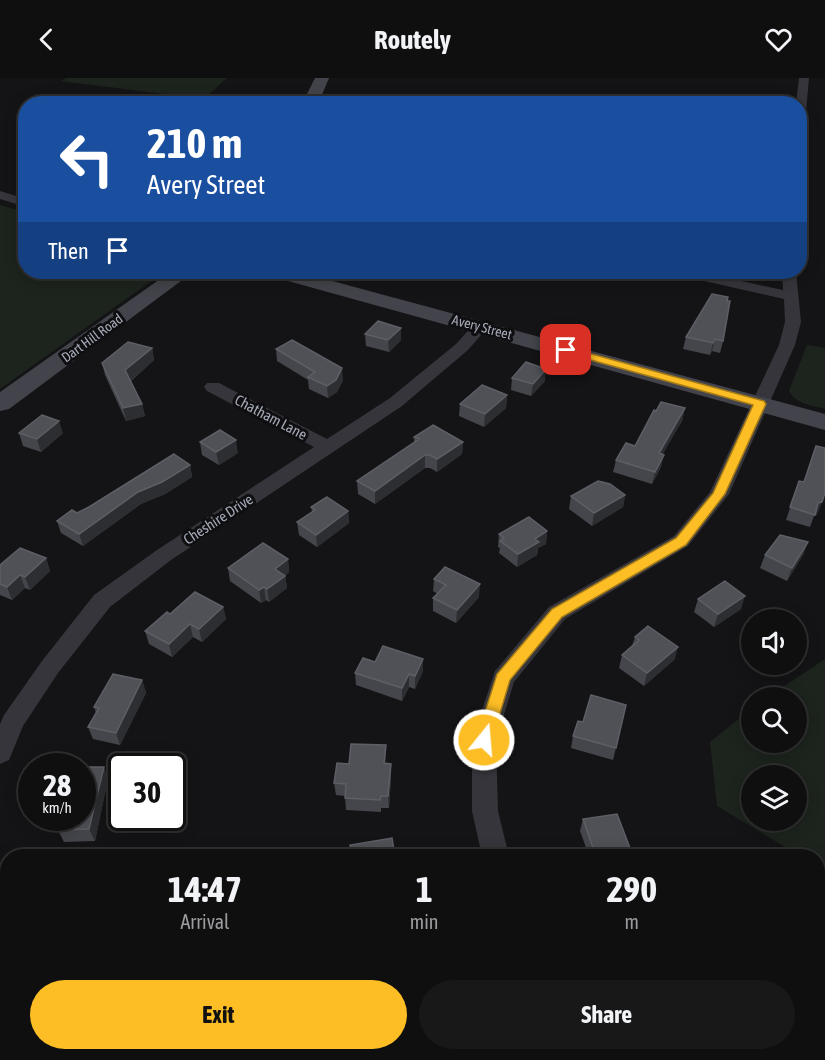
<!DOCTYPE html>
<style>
:root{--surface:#0f0f10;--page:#181819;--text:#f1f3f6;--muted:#9b9c9f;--line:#2f2f30;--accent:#fcbd25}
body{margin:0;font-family:"Asap Condensed",sans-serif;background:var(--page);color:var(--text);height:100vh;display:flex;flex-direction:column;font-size:22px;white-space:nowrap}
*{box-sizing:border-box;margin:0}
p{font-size:20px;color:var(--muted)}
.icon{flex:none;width:33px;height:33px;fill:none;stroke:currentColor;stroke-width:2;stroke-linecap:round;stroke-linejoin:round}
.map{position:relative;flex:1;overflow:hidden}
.sheet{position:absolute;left:0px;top:771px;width:825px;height:212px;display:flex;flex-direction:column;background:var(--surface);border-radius:24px 24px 0 0;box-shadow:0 3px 15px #0003,0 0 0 2px var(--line)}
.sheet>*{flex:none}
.guide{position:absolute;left:18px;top:18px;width:789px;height:183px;border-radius:24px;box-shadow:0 3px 15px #0003,0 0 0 2px var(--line);background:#1a4fa0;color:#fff;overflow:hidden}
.tools{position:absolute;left:741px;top:531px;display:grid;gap:12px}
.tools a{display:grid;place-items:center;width:66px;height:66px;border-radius:50%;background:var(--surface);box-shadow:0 3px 15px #0003,0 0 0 2px var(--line);font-size:30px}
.speed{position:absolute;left:18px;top:675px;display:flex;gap:12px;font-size:30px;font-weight:700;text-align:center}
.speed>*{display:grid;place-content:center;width:78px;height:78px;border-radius:50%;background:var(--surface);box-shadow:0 3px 15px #0003,0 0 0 2px var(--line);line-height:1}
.speed small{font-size:15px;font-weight:400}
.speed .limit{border:3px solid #111;border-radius:9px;background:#fff;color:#111}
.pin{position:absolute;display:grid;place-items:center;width:51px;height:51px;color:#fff;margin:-26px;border-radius:12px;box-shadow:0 3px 9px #0006}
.me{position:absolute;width:66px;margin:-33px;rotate:17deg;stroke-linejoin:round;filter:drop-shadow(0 0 4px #0008)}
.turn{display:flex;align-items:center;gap:21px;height:126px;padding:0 30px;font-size:27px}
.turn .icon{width:78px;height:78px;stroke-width:2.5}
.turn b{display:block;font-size:42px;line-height:51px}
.then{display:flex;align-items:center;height:57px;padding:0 30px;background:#0003;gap:12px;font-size:22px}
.eta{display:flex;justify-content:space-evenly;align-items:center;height:102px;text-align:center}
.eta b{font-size:36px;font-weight:700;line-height:42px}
.action{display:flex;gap:12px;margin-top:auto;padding:12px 30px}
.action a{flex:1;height:69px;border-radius:36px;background:var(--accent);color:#111;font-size:24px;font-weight:700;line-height:69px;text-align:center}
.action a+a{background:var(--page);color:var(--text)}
header{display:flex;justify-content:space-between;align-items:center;height:78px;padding:0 30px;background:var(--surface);font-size:27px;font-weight:700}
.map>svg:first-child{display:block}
.green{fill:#1c241d;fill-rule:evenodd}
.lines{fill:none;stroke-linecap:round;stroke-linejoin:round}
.street{fill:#35353b;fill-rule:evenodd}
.secondary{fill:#43444b;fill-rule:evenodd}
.wall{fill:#45464b}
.shaded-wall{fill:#2d2e31}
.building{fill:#505157;stroke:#5d5f66;stroke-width:1.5}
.route{fill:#fcbd25;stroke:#a47b18;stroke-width:1.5}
.labels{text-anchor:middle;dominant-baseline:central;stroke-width:6;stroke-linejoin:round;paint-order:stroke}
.far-street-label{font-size:14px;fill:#a5aab7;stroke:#0f0f11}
.street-label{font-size:15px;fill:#a5aab7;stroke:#0f0f11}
</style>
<header><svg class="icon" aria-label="back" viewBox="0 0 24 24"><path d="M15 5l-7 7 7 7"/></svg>Routely<svg class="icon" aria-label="heart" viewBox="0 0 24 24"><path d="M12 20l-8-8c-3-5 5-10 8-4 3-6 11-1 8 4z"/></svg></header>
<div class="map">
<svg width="825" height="982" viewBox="0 0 825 982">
<rect width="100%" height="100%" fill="#141416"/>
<path class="green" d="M66,0H227L204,21L61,3Z
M0,127L25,134L26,194H164L0,311Z
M807,267L825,270V331C812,327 795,326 789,313Z
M825,581V796L818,791V778H800L717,728L710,664L751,631L752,664H796V620L768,619ZM752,698H796V742H752Z"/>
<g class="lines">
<path class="street" d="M799,0H809L806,34L800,37V26H796Z
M0,113L26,121V129L0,121Z
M675,194H700L783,212L782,194H796L801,244L795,267L729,416L688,468L565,541L514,604L496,662L498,733L509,778H482L472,733V662L495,593L549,529L674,458L710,414L779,267L785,244L784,221L682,198Z
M480,244L488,249L468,272L402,328L171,482L110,529L58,595L23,648L9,682L0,686V646L4,637L42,583L94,517L157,472L314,369L207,313L204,309L207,305H219L327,361L390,320L456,266L474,246Z
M601,975H637L640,982H604Z"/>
<path class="secondary" d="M315,0H329L318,26H302Z
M170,194H193L9,331L0,333V314Z
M267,194H299L825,336V352L270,198Z"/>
</g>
<path class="wall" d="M727,223L723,263L720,275L712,273L710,277L683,271L686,259Z
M401,250V262L389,274L366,268L365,256Z
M152,270L154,282L131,303L142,326L145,338L126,343L105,297L102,285Z
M276,271L343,302L337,314L328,320L309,311L308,302L277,283Z
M512,300L545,303L531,318L511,312Z
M507,317L506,330L484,349L459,338L460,326Z
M685,330L682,343L662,376L661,389L652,406L613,394L616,382L635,368L656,333Z
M19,355H63L41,374L23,368Z
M414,359L463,364L462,376L437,394L430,390H425L375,426L358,416L357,403L414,365Z
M200,364L238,375L219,387L202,377Z
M190,387L192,399L165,416L141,426L83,468L61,455L57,443Z
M799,403L817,437L814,438L810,449L786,442Z
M625,417L623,429L592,448L569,431L571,418Z
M311,429L348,433L349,445L317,469L299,457L297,444L312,434Z
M547,453L546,466L538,470L537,477L517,489L499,475L500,470L498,469L499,456Z
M808,464L803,477L787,503L760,490L765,477Z
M46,480L50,493L30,512L25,510L12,522L0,517V487Z
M288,481L289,494L285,498L287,510L269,524L266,522L261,525L230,503L228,490Z
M434,501L479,519L456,545L433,533V520L438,516L433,513Z
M698,521L741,531L714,549L694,534Z
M223,529L226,541L202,564L193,559L172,579L149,566L145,553L170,536Z
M635,559L675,581L644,608L619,590L622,577L632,568Z
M375,584L423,593L415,611L409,609L402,623L356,607L355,595Z
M142,602L146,615L120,667L93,661L88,649L96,635L94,629Z
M626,627L613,682L571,670L573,658L583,644Z
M386,667L385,685L391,698L389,730H381V734L346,732L345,718L336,717L334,705L349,686Z
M104,689L108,701L95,763L64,764L58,752Z
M583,741L633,778H589L580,753Z
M818,930L825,933V982H819L804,975H818Z"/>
<path class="shaded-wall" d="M401,250V262L389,274L388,262Z
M715,261L712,273L710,277L713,265Z
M152,270L154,282L129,304L125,292Z
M342,290L343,302L337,314L328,320L327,308Z
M546,291L545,303L531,318L533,306Z
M507,317L506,330L484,349L485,336Z
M142,326L145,338L126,343L123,330Z
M685,330L682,343L656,388L659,375Z
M59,343L63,355L41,374L37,361Z
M236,362L238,375L219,387L216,374Z
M463,364L462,376L437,394V381Z
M425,377V390L375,426V413Z
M664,377L661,389L652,406L655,394Z
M190,387L192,399L165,416L141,426L83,468L79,456L138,414Z
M625,417L623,429L592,448L594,435Z
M822,424L817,437L814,438L818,425Z
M348,433L349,445L317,469L316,457Z
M547,453L546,466L538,470L537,477L517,489L518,476L535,461Z
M808,464L803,477L787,503L792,490Z
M46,480L50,493L30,512L25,499Z
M288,481L289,494L277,503L275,491Z
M20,497L25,510L12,522L7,509Z
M285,498L287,510L269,524L267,511Z
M480,506L479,519L456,545L457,532Z
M264,509L266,522L261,525L259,512Z
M745,518L741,531L714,549L718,536Z
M223,529L226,541L202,564L199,551Z
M190,546L193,559L172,579L169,566Z
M678,569L675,581L644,608L647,595Z
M423,581V593L415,611V598Z
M409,596V609L402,623V610Z
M142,602L146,615L120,667L116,655Z
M386,667V680L384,697V685Z
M391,686V698L389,730L388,718Z
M104,689L108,701L95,763L89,751Z
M123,975H134V982H118V976Z"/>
<path class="building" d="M376,17L388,21L387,26H373Z
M404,21L400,26H394Z
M712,216L728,219L727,223H730L723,263L715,261L713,265L686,259Z
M378,243L401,250L388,262L365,256Z
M292,262L342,290L336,302L327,308L308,299L315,294L276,271Z
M128,264L152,270L125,292L142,326L123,330L102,285Z
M526,284L546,291L533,306L512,300Z
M482,307L507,317L485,336L460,326Z
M661,324L685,330L659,375L664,377L655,394L616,382L626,365L635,368L654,332L656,333Z
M42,337L59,343L37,361L19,355Z
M433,347L463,364L437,381L430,377H425L375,413L357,403L419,361L414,359Z
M220,352L236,362L216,374L200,364Z
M816,368L825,370V415L822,424L818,425L815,437L790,429L799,403L804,404Z
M174,376L190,387L162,404L138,414L79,456L57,443L72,432L77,435L89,429Z
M598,403L610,406L625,417L594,435L571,418Z
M327,419L348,433L316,457L297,444L315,432L311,429Z
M529,439L547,453L535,461L539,464L518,476L500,463L504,460L499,456Z
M780,457L808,464L792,490L765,477Z
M263,465L288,481L275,491L285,498L267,511L264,509L259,512L228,490Z
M20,470L46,480L25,499L20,497L7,509L0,506V487Z
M445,489L480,506L457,532L433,520L446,507L434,501Z
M725,503L745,518L718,536L698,521Z
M195,514L223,529L199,551L190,546L169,566L145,553L167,534L170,536Z
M648,548L678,569L647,595L622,577L639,562L635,559Z
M383,568L423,581L415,598L409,596L402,610L355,595L363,580L375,584Z
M113,596L142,602L116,655L88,649L99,630L94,629Z
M591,617L626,627L616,670L573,658L578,643L583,644Z
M351,666L386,667L384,685L391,686L388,718H381L380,722L345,720L346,706L334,705L337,685L349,686Z
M82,689H104L89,751L58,752L61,740H82Z
M617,736L633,778H596L583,741Z
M392,760L395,778H352L350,767Z
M818,930L825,933V971L818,968Z
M61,975H123L118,976V982H60Z"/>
<path class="route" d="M566,269L764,323L766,326L725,416L686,467L562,539L510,602L492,662L490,667L484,669L478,667L476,662L497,596L552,531L676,460L713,415L753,327L562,274L561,272Z"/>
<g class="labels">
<g class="far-street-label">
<text transform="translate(482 249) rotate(15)">Avery Street</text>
<text transform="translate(92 260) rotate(-36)">Dart Hill Road</text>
</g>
<g class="street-label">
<text transform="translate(271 339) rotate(28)">Chatham Lane</text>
<text transform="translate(218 441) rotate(-33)">Cheshire Drive</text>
</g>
</g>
</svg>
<div class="tools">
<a><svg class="icon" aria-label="sound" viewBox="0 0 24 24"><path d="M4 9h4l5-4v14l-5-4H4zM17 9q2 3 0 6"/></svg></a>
<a><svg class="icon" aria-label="search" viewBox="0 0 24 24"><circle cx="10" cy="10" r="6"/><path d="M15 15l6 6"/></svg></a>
<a><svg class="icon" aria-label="layers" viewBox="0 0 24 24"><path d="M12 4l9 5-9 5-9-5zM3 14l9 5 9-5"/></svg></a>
</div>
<div class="speed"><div>28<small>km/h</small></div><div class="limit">30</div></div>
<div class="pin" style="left:566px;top:272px;background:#d93025"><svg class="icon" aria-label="arrive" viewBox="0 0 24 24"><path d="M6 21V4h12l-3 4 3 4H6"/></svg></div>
<svg class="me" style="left:484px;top:662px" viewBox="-20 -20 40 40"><circle r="17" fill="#fcbd25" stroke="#fff" stroke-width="3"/><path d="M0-11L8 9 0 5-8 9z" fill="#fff"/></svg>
<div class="guide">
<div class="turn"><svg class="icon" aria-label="left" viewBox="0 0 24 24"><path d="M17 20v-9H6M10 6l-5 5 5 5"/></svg><div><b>210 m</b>Avery Street</div></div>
<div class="then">Then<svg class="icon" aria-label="arrive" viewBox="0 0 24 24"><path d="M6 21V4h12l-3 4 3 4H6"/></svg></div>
</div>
<section class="sheet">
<div class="eta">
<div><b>14:47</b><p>Arrival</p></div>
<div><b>1</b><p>min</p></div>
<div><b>290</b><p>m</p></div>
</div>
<div class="action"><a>Exit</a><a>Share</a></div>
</section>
</div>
